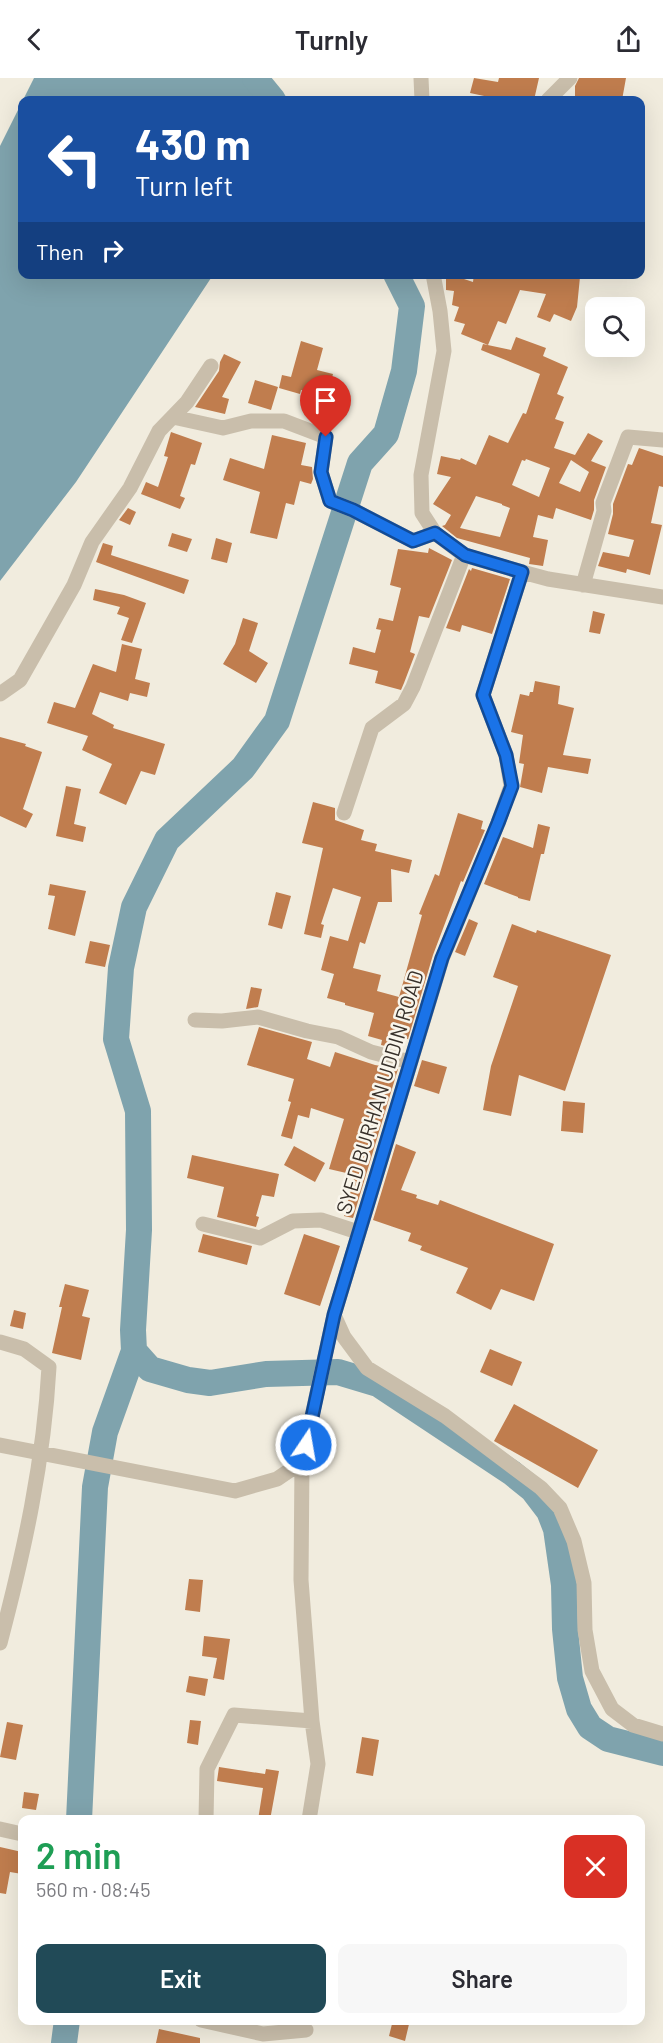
<!DOCTYPE html>
<meta charset="utf-8">
<style>
:root{--surface:#fff;--page:#f7f7f7;--text:#2b2b33;--muted:#7c7c81;--accent:#214a57}
body{margin:0;font-family:Barlow,sans-serif;background:var(--page);color:var(--text);height:100vh;display:flex;flex-direction:column;font-size:22px;white-space:nowrap}
*{box-sizing:border-box;margin:0}
p{font-size:20px;color:var(--muted)}
.icon{flex:none;width:33px;height:33px;fill:none;stroke:currentColor;stroke-width:2;stroke-linecap:round;stroke-linejoin:round}
.map{position:relative;flex:1;overflow:hidden}
.side{position:absolute;left:18px;top:1737px;width:627px;height:210px;display:flex;flex-direction:column;background:var(--surface);border-radius:12px;box-shadow:0 6px 24px #0002}
.side>*{flex:none}
.guide{position:absolute;left:18px;top:18px;width:627px;height:183px;border-radius:12px;box-shadow:0 6px 24px #0002;background:#1a4fa0;color:#fff;overflow:hidden}
.buttons{position:absolute;left:585px;top:219px;display:grid;gap:12px}
.buttons a{display:grid;place-items:center;width:60px;height:60px;border-radius:12px;background:var(--surface);box-shadow:0 6px 24px #0002;font-size:30px}
.pin{position:absolute;display:grid;place-items:center;width:51px;height:51px;color:#fff;margin:-62px -26px;border-radius:50% 50% 50% 0;rotate:-45deg;box-shadow:0 0 6px #0007}
.pin .icon{rotate:45deg}
.me{position:absolute;width:66px;margin:-33px;rotate:12deg;stroke-linejoin:round;filter:drop-shadow(0 0 4px #0008)}
.turn{display:flex;align-items:center;gap:21px;height:126px;padding:0 18px;font-size:27px}
.turn .icon{width:78px;height:78px;stroke-width:2.5}
.turn b{display:block;font-size:42px;line-height:51px}
.then{display:flex;align-items:center;height:57px;padding:0 18px;background:#0003;gap:12px;font-size:22px}
.round{display:grid;place-items:center;flex:none;width:63px;height:63px;border-radius:12px;background:var(--page)}
.summary{display:flex;align-items:center;justify-content:space-between;height:102px;padding:0 18px}
h1{font-size:36px;font-weight:600;line-height:45px;color:#1e9e55}
.action{display:flex;gap:12px;margin-top:auto;padding:12px 18px}
.action a{flex:1;height:69px;border-radius:12px;background:var(--accent);color:#fff;font-size:24px;font-weight:600;line-height:69px;text-align:center}
.action a+a{background:var(--page);color:var(--text)}
header{display:flex;justify-content:space-between;align-items:center;height:78px;padding:0 18px;background:var(--surface);font-size:27px;font-weight:600}
.map>svg:first-child{display:block}
.water{fill:#7fa3ad}
.lines{fill:none;stroke-linecap:round;stroke-linejoin:round}
.river{stroke:#7fa3ad;stroke-width:26}
.building{fill:#c07d4e;fill-rule:evenodd}
.minor{stroke:#c9beab;stroke-width:15}
.route-casing{stroke:#114b97;stroke-width:15}
.route{stroke:#1a73e8;stroke-width:10}
.labels{text-anchor:middle;dominant-baseline:central;stroke-width:5;stroke-linejoin:round;paint-order:stroke}
.street-label{font-size:21px;fill:#37302a;stroke:#f9f5eb}
</style>
<header><svg class="icon" aria-label="back" viewBox="0 0 24 24"><path d="M15 5l-7 7 7 7"/></svg>Turnly<svg class="icon" aria-label="share" viewBox="0 0 24 24"><path d="M12 15V3M7 8l5-5 5 5M5 13v7h14v-7"/></svg></header>
<div class="map">
<svg width="663" height="1965" viewBox="0 0 663 1965">
<rect width="100%" height="100%" fill="#f1ecde"/>
<path class="water" d="M34,0H267L265,22H23Z
M22,24V196L213,197L76,404L0,503V68Z"/>
<g class="lines">
<path class="river" d="M255,0L273,22
M396,196L412,228L404,293L386,356L360,385L277,643L243,690L167,762L134,829L121,890L116,961L138,1033L139,1152L133,1252L134,1273L150,1291L188,1302L210,1305L266,1296L338,1294L378,1306L512,1395L533,1412L549,1433L556,1451L564,1507L565,1551L570,1600L579,1631L590,1649L608,1661L663,1675
M79,1742L95,1409L105,1354L134,1273
M64,1965L67,1942"/>
</g>
<path class="building" d="M474,0L498,4L499,0H539L534,22H503L470,15Z
M579,0H626L622,22H575V8Z
M474,196H541L580,199L577,229L571,243L554,236L550,244L537,239L546,216L520,212L506,246L498,243L488,267L461,256L465,246L454,243L459,229L452,227L454,213L446,212V200L461,201V200L473,204Z
M516,259L546,270L543,278L568,289L557,316L564,319L555,341L564,344L554,370L575,377L588,355L603,363L591,383L606,389L594,422V432L591,442L556,430L553,441L538,437L533,459L548,462L543,488L529,486L530,480L457,460L442,448L445,447L451,437L433,426L451,399L437,396L441,378L460,382L461,380L476,387L489,357L508,365L523,335L526,336L540,296L481,272L483,266L511,272ZM526,381L550,390L539,419L512,407L522,382L525,383ZM571,382L589,394L580,414L559,405ZM476,418L502,426V427L510,430L500,459L460,450Z
M301,263L323,270L317,292L333,296L327,319L301,312L300,316L279,310L282,297L291,299Z
M224,276L241,284L222,319L229,321L225,336L195,329L219,293L220,284Z
M255,302L278,309L271,332L248,325Z
M171,354L202,365L195,387L191,386L180,418L185,420L180,431L141,416L146,404L158,409L168,379L164,378Z
M272,357L306,365L301,387L312,389L313,401L311,406L300,403L294,427L286,425L277,461L250,455L260,414L223,402L230,380L264,391Z
M639,370L663,378V409L659,408L651,445L662,447L650,497L627,491L626,495L598,488L603,474L629,479L634,462L608,456L613,436V426L628,386L632,387Z
M128,430L136,434L130,447L119,442Z
M172,455L192,461L187,474L168,468Z
M216,460L232,465L227,485L211,481Z
M103,465L113,468L111,477L117,479L189,502L184,516L96,484Z
M429,470L452,482L429,540L419,538L410,574L415,576L404,605L401,612L375,605L378,593L349,586L353,569L375,575L381,552L376,551L379,540L393,543L401,510L390,507L398,471L428,475Z
M472,490L510,501L492,556L462,547L460,554L446,550L469,491L471,493Z
M95,511L124,517L146,525L132,565L121,562L129,540L117,536L120,529L93,522Z
M593,533L605,536L600,556L589,554Z
M243,540L258,545L249,573L268,585L256,605L223,586L235,566Z
M122,566L142,571L135,601L150,605L147,619L130,615L128,623L100,614L92,636L114,647L113,650L165,666L155,697L141,693L126,727L99,715L112,686L82,672L88,658L47,645L54,624L75,630L93,586L116,594Z
M535,603L560,608L558,626L574,630L563,677L591,681L588,696L548,689L542,715L520,709L524,686L519,685L523,657L511,654L520,616L529,618L530,614H533Z
M0,659L26,666L25,668L42,674L23,731L33,736L26,750L0,738Z
M66,708L81,711L74,746L86,749L83,764L56,758Z
M313,724L335,730V742L364,752L361,762L377,766L375,773L412,782L409,795L391,791L392,824H378L365,866L360,864L353,890L381,897L377,913L399,919L422,837L419,836L435,796L439,798L458,735L483,743L481,751L485,752L463,804L461,803L433,877L408,961L401,959L398,971L381,967L382,962L368,958L374,935L345,927V925L327,920L334,896L321,892L330,858L348,863L361,819L333,810L321,846L324,847L321,860L304,856L323,770L302,765Z
M538,746L550,749L544,776H541L530,823L518,820V819L484,806L503,759L533,770Z
M50,806L86,813L75,858L48,851L55,818L48,817Z
M276,814L291,818L282,851L268,847Z
M469,841L478,845L465,878L455,874Z
M512,846L536,855L537,852L611,877L565,1013L519,997L511,1038L483,1032L491,988L518,908L493,899Z
M90,863L110,867L105,889L85,885Z
M251,909L262,911L258,929L246,931Z
M259,949L312,964L307,981L330,989L335,974L375,987L398,991L353,1140L344,1138L355,1097L329,1091L344,1041L311,1030L309,1040L298,1037L292,1061L281,1058L291,1024L288,1023L294,1001L247,987Z
M422,982L447,989L439,1016L414,1008Z
M563,1023L585,1025L583,1055L561,1053Z
M396,1066L416,1074L401,1112L417,1117L416,1120L438,1127L440,1122L554,1166L534,1223L501,1211L491,1232L456,1215L468,1190L420,1172L422,1168L408,1163L411,1155L373,1142Z
M294,1068L325,1085L315,1104L284,1087Z
M192,1077L279,1096L274,1119L262,1117L256,1138L259,1139L256,1149L217,1139L224,1109L187,1100Z
M203,1156L252,1168L247,1187L198,1174Z
M304,1156L340,1168L320,1228L284,1216Z
M65,1206L89,1212L82,1238L90,1240L81,1282L52,1275L62,1229H59Z
M14,1232L26,1235L23,1251L10,1248Z
M490,1271L522,1284L512,1308L480,1294Z
M514,1326L598,1372L578,1410L494,1363Z
M189,1501L203,1502L200,1534L185,1532Z
M204,1558L230,1561L224,1602L213,1600L217,1580L202,1578Z
M189,1598L208,1601L205,1618L186,1614Z
M190,1642L201,1643L198,1667L187,1665Z
M7,1644L23,1647L16,1682L0,1679Z
M362,1659L379,1662L373,1698L356,1695Z
M219,1689L265,1696L266,1691L279,1693L270,1742H258L263,1710L217,1703Z
M24,1714L39,1716L36,1732L22,1730Z
M0,1769L22,1774V1796L10,1794L6,1816L0,1815Z
M393,1942H410L405,1963L389,1958Z
M159,1951L200,1960V1965H156Z"/>
<g class="lines">
<path class="minor" d="M421,0L422,22
M548,22L570,0
M433,196L440,233L444,273L421,397L422,435L435,455L464,477L522,494
M173,339L223,350L251,343H284L326,359L321,394L330,423L353,432L413,463L435,455
M583,507L604,433L603,425L628,359L663,362
M0,616L20,602L74,507L92,464L130,410L159,353L187,324L211,288
M344,735L372,650L404,626L413,609L464,477
M195,942L222,943L258,939L307,953L338,959L371,974L410,984
M203,1146L260,1160L293,1143L321,1142L358,1154
M334,1237L344,1259L367,1290L445,1338L541,1410L560,1430L574,1463L584,1505L585,1552L592,1593L612,1631L633,1647L663,1656
M0,1264L24,1271L49,1289C44,1383 24,1474 0,1565
M0,1367L235,1413L277,1401L302,1384
M206,1742L207,1691L234,1637L312,1643
M309,1742L318,1686L312,1643L301,1502L302,1384L334,1237L442,881L498,745L511,708L506,677L483,617L522,494L548,501L663,519
M0,1751L22,1756
M201,1942L263,1956L306,1952"/>
</g>
<g class="lines">
<g class="route-casing">
<path id="route" d="M306,1367L334,1237L442,880L498,745L512,708L506,677L483,617L522,494L465,477L435,455L413,463L353,432L330,423L321,394L326,359"/>
</g>
<use href="#route" class="route"/>
</g>
<g class="labels">
<g class="street-label">
<text transform="translate(379 1014) rotate(-73)">SYED BURHAN UDDIN ROAD</text>
</g>
</g>
</svg>
<div class="buttons">
<a><svg class="icon" aria-label="search" viewBox="0 0 24 24"><circle cx="10" cy="10" r="6"/><path d="M15 15l6 6"/></svg></a>
</div>
<div class="pin" style="left:326px;top:359px;background:#d93025"><svg class="icon" aria-label="arrive" viewBox="0 0 24 24"><path d="M6 21V4h12l-3 4 3 4H6"/></svg></div>
<svg class="me" style="left:306px;top:1367px" viewBox="-20 -20 40 40"><circle r="17" fill="#1a73e8" stroke="#fff" stroke-width="3"/><path d="M0-11L8 9 0 5-8 9z" fill="#fff"/></svg>
<div class="guide">
<div class="turn"><svg class="icon" aria-label="left" viewBox="0 0 24 24"><path d="M17 20v-9H6M10 6l-5 5 5 5"/></svg><div><b>430 m</b>Turn left</div></div>
<div class="then">Then<svg class="icon" aria-label="right" viewBox="0 0 24 24"><path d="M7 20v-9h11M14 6l5 5-5 5"/></svg></div>
</div>
<section class="side">
<div class="summary"><div><h1>2 min</h1><p>560 m · 08:45</p></div><a class="round" style="background:#d93025;color:#fff"><svg class="icon" aria-label="close" viewBox="0 0 24 24"><path d="M6 6l12 12M18 6L6 18"/></svg></a></div>
<div class="action"><a>Exit</a><a>Share</a></div>
</section>
</div>
